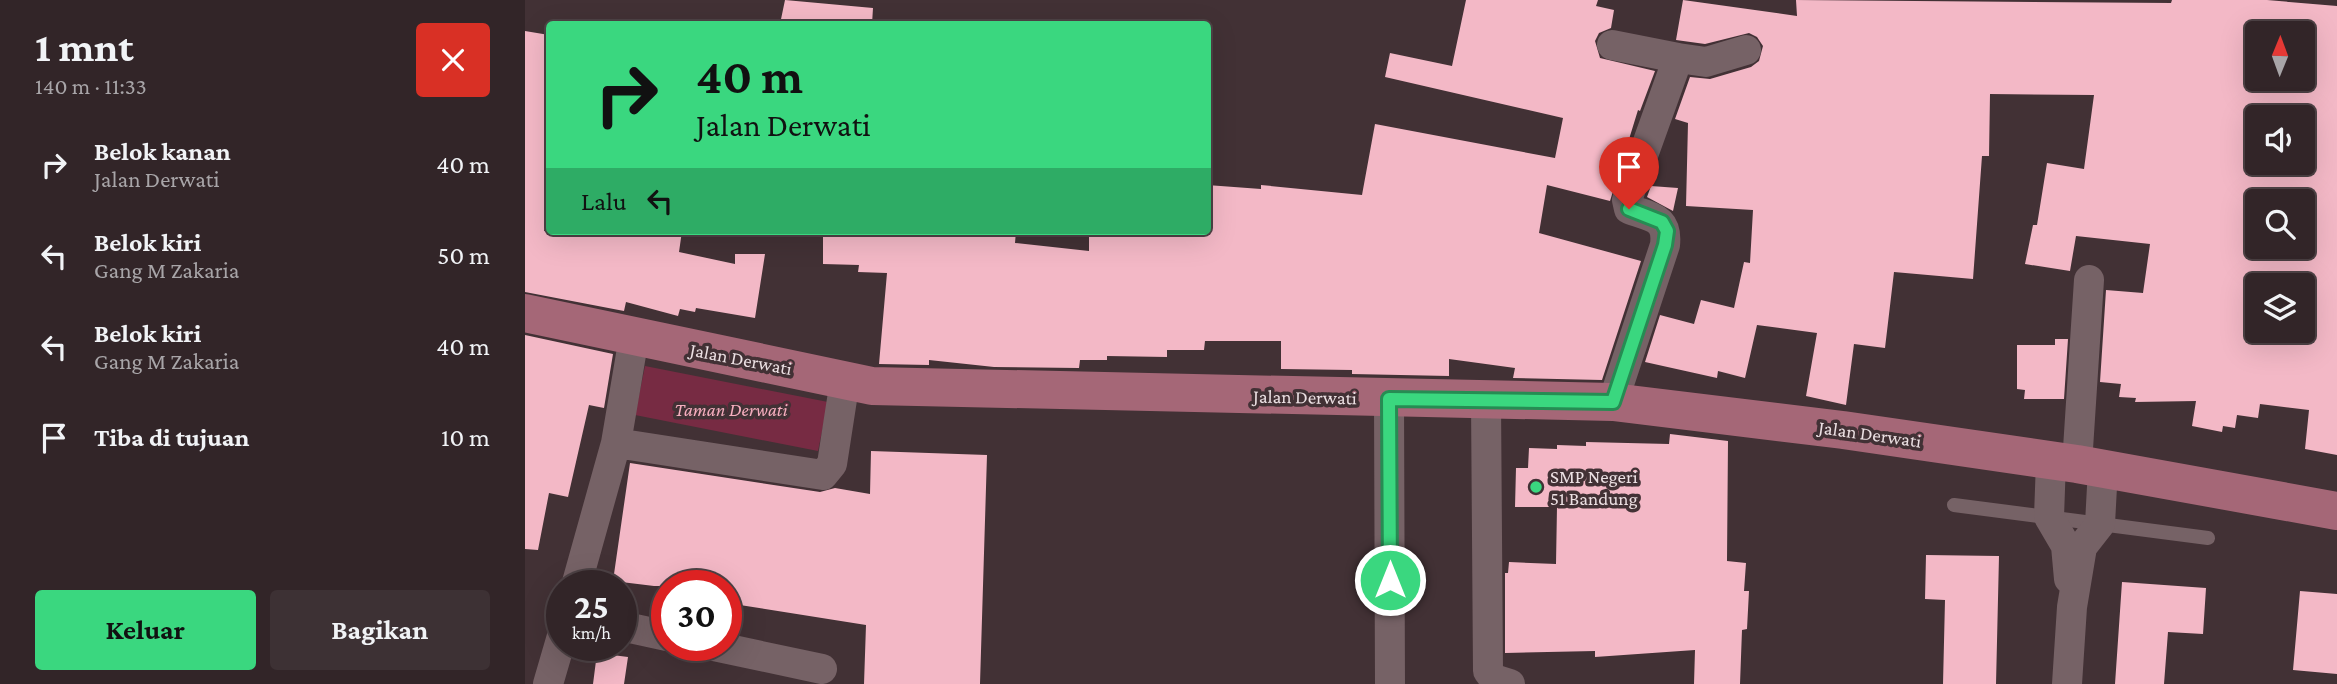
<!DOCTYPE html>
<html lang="id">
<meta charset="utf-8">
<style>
:root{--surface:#322528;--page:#3d3134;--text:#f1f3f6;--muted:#a8a5a8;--line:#4d4245;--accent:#3ad77f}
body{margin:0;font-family:"Crimson Pro",serif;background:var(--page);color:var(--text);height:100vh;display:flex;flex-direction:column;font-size:26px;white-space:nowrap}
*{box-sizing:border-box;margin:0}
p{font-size:23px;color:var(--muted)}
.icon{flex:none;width:38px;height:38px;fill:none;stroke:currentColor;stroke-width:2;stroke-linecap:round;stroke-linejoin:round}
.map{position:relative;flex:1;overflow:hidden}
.side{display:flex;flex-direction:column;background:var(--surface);width:525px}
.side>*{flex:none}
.guide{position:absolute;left:21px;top:21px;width:665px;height:214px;border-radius:7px;box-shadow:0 7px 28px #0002,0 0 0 2px var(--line);background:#3ad77f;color:#111;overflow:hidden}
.needle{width:46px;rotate:1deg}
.fabs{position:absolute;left:1720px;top:21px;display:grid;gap:14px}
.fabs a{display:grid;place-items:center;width:70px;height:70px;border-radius:7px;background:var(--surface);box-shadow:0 7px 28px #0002,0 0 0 2px var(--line);font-size:35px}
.speed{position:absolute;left:21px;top:570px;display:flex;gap:14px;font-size:35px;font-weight:700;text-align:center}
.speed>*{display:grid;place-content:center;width:91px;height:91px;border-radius:50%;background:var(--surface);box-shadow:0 7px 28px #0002,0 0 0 2px var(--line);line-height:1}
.speed small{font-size:18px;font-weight:400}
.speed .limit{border:10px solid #d22;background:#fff;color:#111}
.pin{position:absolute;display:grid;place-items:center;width:60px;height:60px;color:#fff;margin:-72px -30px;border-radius:50% 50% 50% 0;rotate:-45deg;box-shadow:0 0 7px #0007}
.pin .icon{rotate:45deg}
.me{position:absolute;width:77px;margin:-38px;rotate:0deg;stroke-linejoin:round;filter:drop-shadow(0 0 5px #0008)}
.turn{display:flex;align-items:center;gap:24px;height:147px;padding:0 35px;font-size:32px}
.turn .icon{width:91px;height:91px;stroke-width:2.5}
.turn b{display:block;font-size:49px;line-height:60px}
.then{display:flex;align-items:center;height:66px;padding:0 35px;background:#0003;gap:14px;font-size:26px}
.round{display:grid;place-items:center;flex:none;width:74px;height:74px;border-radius:7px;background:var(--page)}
.overview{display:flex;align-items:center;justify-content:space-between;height:119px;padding:0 35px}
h1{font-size:42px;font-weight:700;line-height:52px}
.cta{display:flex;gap:14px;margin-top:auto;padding:14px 35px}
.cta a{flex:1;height:80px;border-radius:7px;background:var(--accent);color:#111;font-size:28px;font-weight:700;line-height:80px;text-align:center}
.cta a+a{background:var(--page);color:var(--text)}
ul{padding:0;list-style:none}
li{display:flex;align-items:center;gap:21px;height:91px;padding:0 35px}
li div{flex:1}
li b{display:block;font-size:26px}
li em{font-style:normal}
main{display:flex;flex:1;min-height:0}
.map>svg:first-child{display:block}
.green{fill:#772b43}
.building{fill:#f3b8c6;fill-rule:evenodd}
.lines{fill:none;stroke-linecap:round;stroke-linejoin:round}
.lane{stroke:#766266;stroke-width:14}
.street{stroke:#766266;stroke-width:30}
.primary{stroke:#a56777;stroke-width:38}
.route-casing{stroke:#268c53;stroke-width:18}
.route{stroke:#3ad77f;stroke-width:12}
.poi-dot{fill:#3ad77f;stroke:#423135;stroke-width:2.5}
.labels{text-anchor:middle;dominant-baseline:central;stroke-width:7;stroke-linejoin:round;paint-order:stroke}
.street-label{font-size:19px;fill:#ece0e3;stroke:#423135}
.park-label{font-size:19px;font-style:italic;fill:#f7aebf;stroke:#423135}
.poi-label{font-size:19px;fill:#ece0e3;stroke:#423135;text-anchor:start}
</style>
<main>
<section class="side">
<div class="overview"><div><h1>1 mnt</h1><p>140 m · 11:33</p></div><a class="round" style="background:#d93025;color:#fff"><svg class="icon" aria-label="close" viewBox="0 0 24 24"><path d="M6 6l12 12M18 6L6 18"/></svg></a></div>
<ul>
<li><svg class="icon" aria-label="right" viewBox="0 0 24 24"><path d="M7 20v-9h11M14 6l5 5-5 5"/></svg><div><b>Belok kanan</b><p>Jalan Derwati</p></div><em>40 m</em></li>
<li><svg class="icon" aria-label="left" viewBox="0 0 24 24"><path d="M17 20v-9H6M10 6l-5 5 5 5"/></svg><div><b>Belok kiri</b><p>Gang M Zakaria</p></div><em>50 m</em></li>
<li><svg class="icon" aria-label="left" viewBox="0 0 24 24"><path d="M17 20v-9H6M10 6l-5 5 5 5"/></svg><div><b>Belok kiri</b><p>Gang M Zakaria</p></div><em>40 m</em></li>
<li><svg class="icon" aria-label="arrive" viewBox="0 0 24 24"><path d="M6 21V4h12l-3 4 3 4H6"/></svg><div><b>Tiba di tujuan</b></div><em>10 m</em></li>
</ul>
<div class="cta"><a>Keluar</a><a>Bagikan</a></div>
</section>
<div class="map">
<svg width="1812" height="684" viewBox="0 0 1812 684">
<rect width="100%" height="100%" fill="#423135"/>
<path class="green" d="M120,366L303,402L293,451L110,415Z"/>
<path class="building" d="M260,0L348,8L347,24H255Z
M941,0H1073L1071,6L1089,10L1086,28L1074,33L1070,41L1075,58L1130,71L1115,111L1113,110L1085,201L1022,185L1014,233L1116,261L1077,380L988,378L990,368L924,359V376L827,374V370L756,369V341H680L679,350H642V357L582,356V360H555L554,368L469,367L404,360V365L354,364L362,273L333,272L334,265L298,264V231H491L490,243L564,251V231H682V185L736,189V185L837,195L850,124L1030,158L1038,118L860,77L865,53L927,66Z
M1158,0L1272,16L1271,0L1646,3L1647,0H1742L1812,6V455L1780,449L1784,410L1735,404L1733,418L1712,415L1710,428L1698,426L1697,432L1667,426L1671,401L1610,402L1611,398L1594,397L1596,384L1575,382L1581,290L1618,293L1625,244L1551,236L1545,271L1500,264L1508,225H1512L1522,163L1559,169L1569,95L1465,94L1464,156H1457L1448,279L1369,272L1360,348L1329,344L1321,405L1281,396L1292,333L1232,325L1220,378L1193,371L1192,378L1120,362L1135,315L1169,324L1176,300L1209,308L1219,262L1225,263L1228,210L1161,206L1163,123L1150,119L1165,77L1185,79L1226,67L1234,61L1238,46L1232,37L1224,33L1180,44L1151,40ZM1732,33H1778V79H1732ZM1732,117H1778V163H1732ZM1732,201H1778V247H1732ZM1732,285H1778V331H1732Z
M0,31L24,35V203L19,231H157L154,252L210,264V254H240L230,318L171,308L170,312L155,309L153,316L101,302L99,311L0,292Z
M1126,186L1153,188L1148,211L1122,197Z
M0,335L88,354L79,408L64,405L43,497L24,493L13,550L0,549Z
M1530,339H1543L1539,399H1499L1500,390L1492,389V345H1530Z
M1145,434L1203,441L1202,561L1221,563L1219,591H1224L1222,629L1217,630L1215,684H1169L1170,650L1070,657V651L980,653V573H983L984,562L1031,564L1032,507H990L991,468H1003L1004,448L1032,449V445L1061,446V442L1144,444Z
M346,451L462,455L455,684H339L341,625L202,603L205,586H129L88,581L105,463L295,492L310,488L345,494Z
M1401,555L1474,556L1471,684H1418L1420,600L1400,599Z
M1597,582L1681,588L1678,634L1643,632L1639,684H1590Z
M1775,591L1812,594V674L1768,670Z
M72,653L103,657L99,684H68Z"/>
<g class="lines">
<path class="lane" d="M1429,505L1683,538"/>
<path class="street" d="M1087,45L1153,58
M864,399L865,684
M961,401L963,671L969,679L985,684
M1088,402L1140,245C1143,217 1127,218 1104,209L1102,200L1153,58L1181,62L1221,50
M91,443L298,475L307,464L320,380
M1526,461L1524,517L1541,546L1544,579
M1552,464L1564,280
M51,586L91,443L109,337
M96,626L142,636
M189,646L297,669
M23,684L37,636
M1542,684L1547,607L1557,547L1575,524L1578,468"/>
<path class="primary" d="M0,313L347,386L1088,402L1318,430L1552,464L1812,511"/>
</g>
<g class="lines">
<g class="route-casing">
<path id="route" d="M865,580L864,399L1088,402L1140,245L1142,231L1137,222L1104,209"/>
</g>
<use href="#route" class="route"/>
</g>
<circle class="poi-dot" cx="1011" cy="487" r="7"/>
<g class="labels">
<g class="street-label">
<text transform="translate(216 359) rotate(11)">Jalan Derwati</text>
<text transform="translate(780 397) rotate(1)">Jalan Derwati</text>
<text transform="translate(1345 434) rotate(8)">Jalan Derwati</text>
</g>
<g class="park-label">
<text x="206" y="409">Taman Derwati</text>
</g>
<g class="poi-label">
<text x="1025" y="476">SMP Negeri<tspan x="1025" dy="22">51 Bandung</tspan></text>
</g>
</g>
</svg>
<div class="fabs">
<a><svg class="needle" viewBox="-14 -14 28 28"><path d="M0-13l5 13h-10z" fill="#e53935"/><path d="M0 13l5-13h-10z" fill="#a8a5a8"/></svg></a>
<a><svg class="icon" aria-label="sound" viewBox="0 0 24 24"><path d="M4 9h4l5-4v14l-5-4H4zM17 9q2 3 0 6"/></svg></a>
<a><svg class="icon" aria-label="search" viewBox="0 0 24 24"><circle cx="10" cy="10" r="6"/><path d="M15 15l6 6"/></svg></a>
<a><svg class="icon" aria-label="layers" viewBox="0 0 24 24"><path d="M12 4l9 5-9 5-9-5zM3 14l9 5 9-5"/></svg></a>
</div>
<div class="speed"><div>25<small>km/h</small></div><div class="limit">30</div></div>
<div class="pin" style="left:1104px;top:209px;background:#d93025"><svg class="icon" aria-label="arrive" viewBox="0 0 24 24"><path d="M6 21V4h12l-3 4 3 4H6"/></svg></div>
<svg class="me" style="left:865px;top:580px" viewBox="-20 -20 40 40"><circle r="17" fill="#3ad77f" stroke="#fff" stroke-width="3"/><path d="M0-11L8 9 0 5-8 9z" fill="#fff"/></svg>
<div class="guide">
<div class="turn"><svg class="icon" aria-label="right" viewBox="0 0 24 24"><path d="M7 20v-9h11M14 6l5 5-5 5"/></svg><div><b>40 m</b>Jalan Derwati</div></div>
<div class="then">Lalu<svg class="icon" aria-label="left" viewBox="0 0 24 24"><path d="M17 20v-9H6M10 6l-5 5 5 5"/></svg></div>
</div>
</div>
</main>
